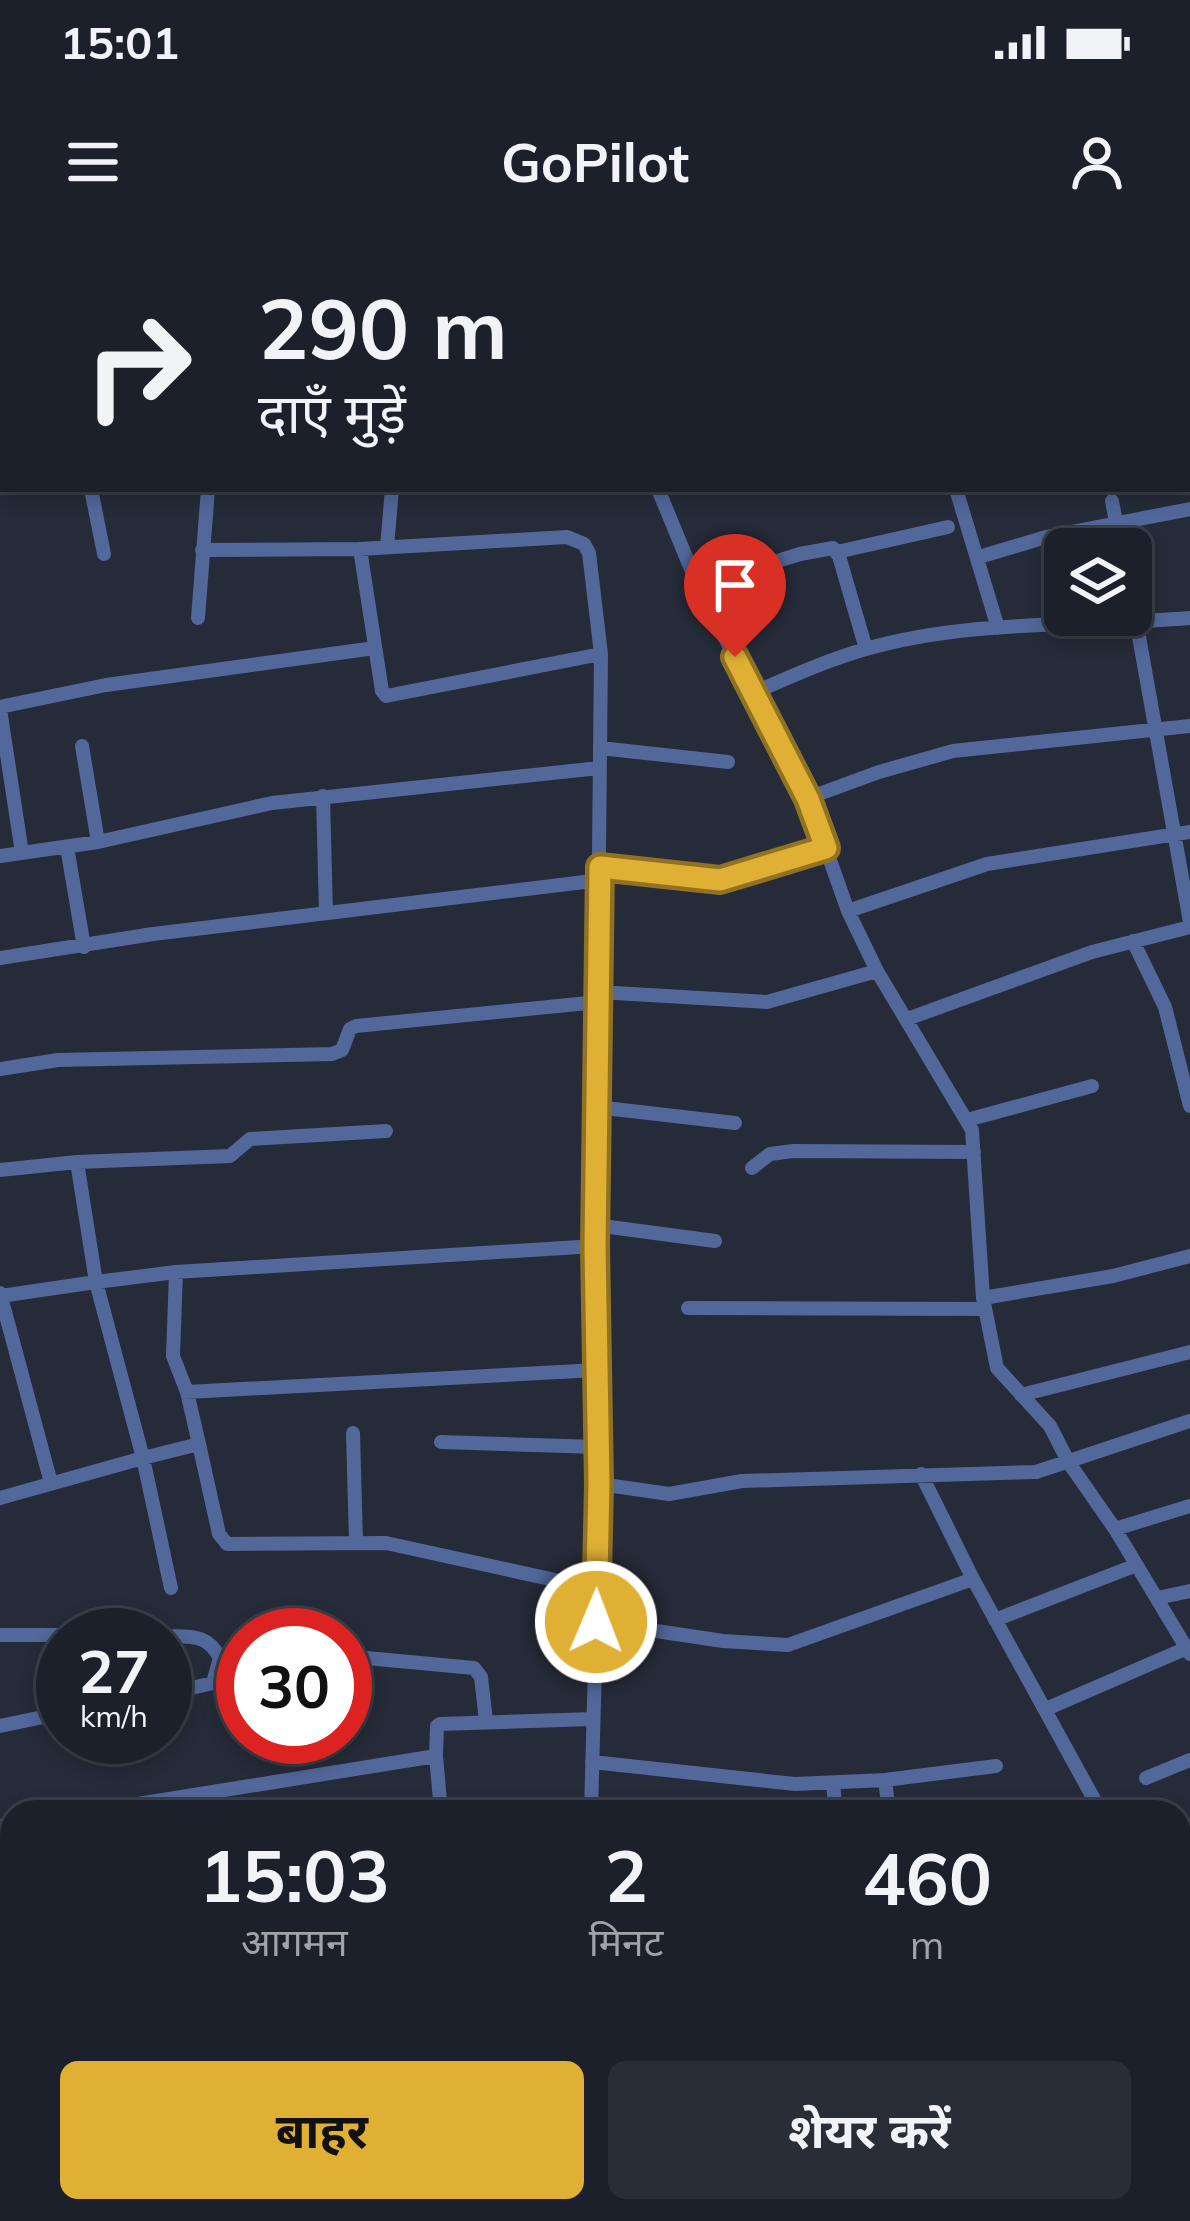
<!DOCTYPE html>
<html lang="hi">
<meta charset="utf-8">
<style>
:root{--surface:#1c202a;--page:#292d36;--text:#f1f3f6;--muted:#a0a3a8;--line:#3a3e47;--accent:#dfb034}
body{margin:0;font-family:Mulish,"Noto Sans Devanagari",sans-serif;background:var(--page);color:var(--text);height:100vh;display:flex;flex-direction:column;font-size:45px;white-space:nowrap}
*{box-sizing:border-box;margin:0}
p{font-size:39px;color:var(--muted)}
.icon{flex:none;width:66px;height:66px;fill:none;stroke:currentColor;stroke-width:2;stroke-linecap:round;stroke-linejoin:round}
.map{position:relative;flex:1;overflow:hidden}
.panel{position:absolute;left:0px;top:1560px;width:1191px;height:423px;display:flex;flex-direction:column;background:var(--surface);border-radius:36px 36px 0 0;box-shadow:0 6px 18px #0003,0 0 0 3px var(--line)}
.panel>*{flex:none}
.top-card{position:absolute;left:0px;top:0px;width:1191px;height:252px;box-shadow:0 6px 18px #0003,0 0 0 3px var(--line);background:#1c202a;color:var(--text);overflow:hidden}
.fabs{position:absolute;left:1044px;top:288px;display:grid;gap:24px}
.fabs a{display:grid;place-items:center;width:108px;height:108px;border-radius:18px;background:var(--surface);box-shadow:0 6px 18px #0003,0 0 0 3px var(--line);font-size:60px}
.speed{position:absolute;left:36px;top:1368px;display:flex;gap:24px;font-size:60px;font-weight:700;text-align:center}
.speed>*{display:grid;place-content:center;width:156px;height:156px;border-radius:50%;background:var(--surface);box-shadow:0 6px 18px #0003,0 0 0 3px var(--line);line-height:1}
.speed small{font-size:30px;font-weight:400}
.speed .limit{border:18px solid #d22;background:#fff;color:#111}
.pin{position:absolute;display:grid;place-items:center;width:102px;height:102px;color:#fff;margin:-123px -51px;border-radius:50% 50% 50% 0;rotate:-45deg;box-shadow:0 0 12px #0007}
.pin .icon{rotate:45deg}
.me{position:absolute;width:132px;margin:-66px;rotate:1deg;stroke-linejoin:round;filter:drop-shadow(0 0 9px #0008)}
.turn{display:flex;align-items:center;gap:42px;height:252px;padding:0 60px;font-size:54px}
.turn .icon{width:156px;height:156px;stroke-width:2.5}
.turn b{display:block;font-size:84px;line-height:102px}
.eta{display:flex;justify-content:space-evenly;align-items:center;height:204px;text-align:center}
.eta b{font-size:72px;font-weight:700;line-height:84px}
.button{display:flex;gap:24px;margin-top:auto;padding:24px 60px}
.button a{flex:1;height:138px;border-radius:18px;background:var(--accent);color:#111;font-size:48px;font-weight:700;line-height:138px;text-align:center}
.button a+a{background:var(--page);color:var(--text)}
.status{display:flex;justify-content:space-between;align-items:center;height:84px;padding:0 60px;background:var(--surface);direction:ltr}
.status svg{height:33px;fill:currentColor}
header{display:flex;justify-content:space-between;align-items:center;height:156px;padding:0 60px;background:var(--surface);font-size:54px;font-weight:700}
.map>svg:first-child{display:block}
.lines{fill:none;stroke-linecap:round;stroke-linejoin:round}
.minor{stroke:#52679a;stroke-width:14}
.route-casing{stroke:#917222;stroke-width:30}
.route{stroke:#dfb034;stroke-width:21}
</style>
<div class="status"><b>15:01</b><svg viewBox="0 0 49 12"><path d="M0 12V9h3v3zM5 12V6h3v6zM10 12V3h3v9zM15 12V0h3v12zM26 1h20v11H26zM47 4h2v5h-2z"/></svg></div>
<header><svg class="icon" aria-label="menu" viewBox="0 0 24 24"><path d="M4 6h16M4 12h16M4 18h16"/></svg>GoPilot<svg class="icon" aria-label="person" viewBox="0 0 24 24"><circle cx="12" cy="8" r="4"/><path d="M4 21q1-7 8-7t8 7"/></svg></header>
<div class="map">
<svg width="1190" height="1981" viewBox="0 0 1190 1981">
<rect width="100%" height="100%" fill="#252b38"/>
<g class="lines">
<path class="minor" d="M398,0V3
M618,0L619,3
M871,0L872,3
M988,0L989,3
M1105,0L1106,3
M217,3V0
M738,3L746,0
M0,34H3
M1188,80L1190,79
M0,139L3,138
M0,245H3
M91,249L104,314
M658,249L698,346L808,558L848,671L877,731L972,890L983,1058L997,1128L1050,1186L1069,1223L1115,1289L1190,1414
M956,249L998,388
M1112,261L1121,309
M387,307L392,249
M360,309L382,451L386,456L601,414
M202,310L360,309L567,297L584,304L589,313L601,414L595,1006L600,1244L591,1572
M837,312L948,287
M979,317L1046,297L1190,269
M698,346L800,314L833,308L839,316L866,409
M1131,352L1190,682
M198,378L208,249
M753,453C790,437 827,420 866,409C970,379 1083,387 1190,378
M0,467L106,445L375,408
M0,469L22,613
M82,506L98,602
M600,508L728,522
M323,556L326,673
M808,558L879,532L953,511L1190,486
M67,607L84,707
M0,616L98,602L272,563L599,528
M600,627L720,640L826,608
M848,671L987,624L1190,592
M1133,701L1165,767L1190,866
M0,718L153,694L601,640
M598,752L767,762L877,731
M907,779L1092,712L1190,687
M0,829L58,820L332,814L342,810L350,789L356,786L598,762
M596,867L735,883
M967,880L1092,846
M77,922L96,1042L176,1032L595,1006
M752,928L770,914L793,911L974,912
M0,930L77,922L230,916L250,899L386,891
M595,985L715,1001
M0,1053L51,1243
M0,1056L96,1042L143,1218L199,1204L187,1152L173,1116L176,1032
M983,1058L1113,1036L1190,1016
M688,1068L985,1069
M187,1152L597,1130
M1021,1155L1190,1112
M353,1193L356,1302
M441,1202L598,1207
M199,1204L219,1294L227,1304L386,1303L596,1349
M921,1234L973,1339L1101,1572
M600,1244L669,1254L742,1241L1036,1232L1190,1181
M0,1258L143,1218L171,1348
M1115,1289L1190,1266
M1157,1358L1190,1351
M995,1380L1134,1326
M596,1382L723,1401L788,1405L973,1339
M0,1395H63
M165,1396C191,1397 207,1393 220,1418
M345,1416L474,1428L481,1437L486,1481
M165,1454L213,1443L220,1418L243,1415
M1046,1469L1187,1408
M0,1486L63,1473
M436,1516L441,1572
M592,1522L795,1544L885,1540L889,1572
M1146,1538L1190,1520
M885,1540L996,1526
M833,1544L836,1572
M88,1572L436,1516L437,1486L440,1484L593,1479
M0,1586L12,1584
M1179,1683L1190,1699
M0,1707L12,1703
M0,1769L12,1779
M1179,1818L1190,1815
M0,1884L12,1900
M0,1940L12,1955
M24,1971L31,1981
M67,1971L75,1981
M156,1971L164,1981
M344,1971L354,1981
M486,1971L490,1981
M604,1971L609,1981
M988,1971L991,1981
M684,1981L729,1971
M1107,1981L1170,1971"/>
</g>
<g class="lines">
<g class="route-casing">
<path id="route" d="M596,1382L599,1244L595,1006L600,627L720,640L826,608L808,559L735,417"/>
</g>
<use href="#route" class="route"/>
</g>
</svg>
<div class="fabs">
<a><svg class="icon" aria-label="layers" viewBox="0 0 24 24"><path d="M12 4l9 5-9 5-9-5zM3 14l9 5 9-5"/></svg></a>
</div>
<div class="speed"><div>27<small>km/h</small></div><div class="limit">30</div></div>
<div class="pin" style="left:735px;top:417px;background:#d93025"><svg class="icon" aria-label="arrive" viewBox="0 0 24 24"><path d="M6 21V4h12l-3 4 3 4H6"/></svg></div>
<svg class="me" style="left:596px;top:1382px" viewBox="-20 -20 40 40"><circle r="17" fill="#dfb034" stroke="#fff" stroke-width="3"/><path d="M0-11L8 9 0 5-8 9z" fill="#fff"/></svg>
<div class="top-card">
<div class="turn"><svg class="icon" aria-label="right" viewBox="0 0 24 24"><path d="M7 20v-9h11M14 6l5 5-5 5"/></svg><div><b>290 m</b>दाएँ मुड़ें</div></div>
</div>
<section class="panel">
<div class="eta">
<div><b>15:03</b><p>आगमन</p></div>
<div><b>2</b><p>मिनट</p></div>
<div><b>460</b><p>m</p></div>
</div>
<div class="button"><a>बाहर</a><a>शेयर करें</a></div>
</section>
</div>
